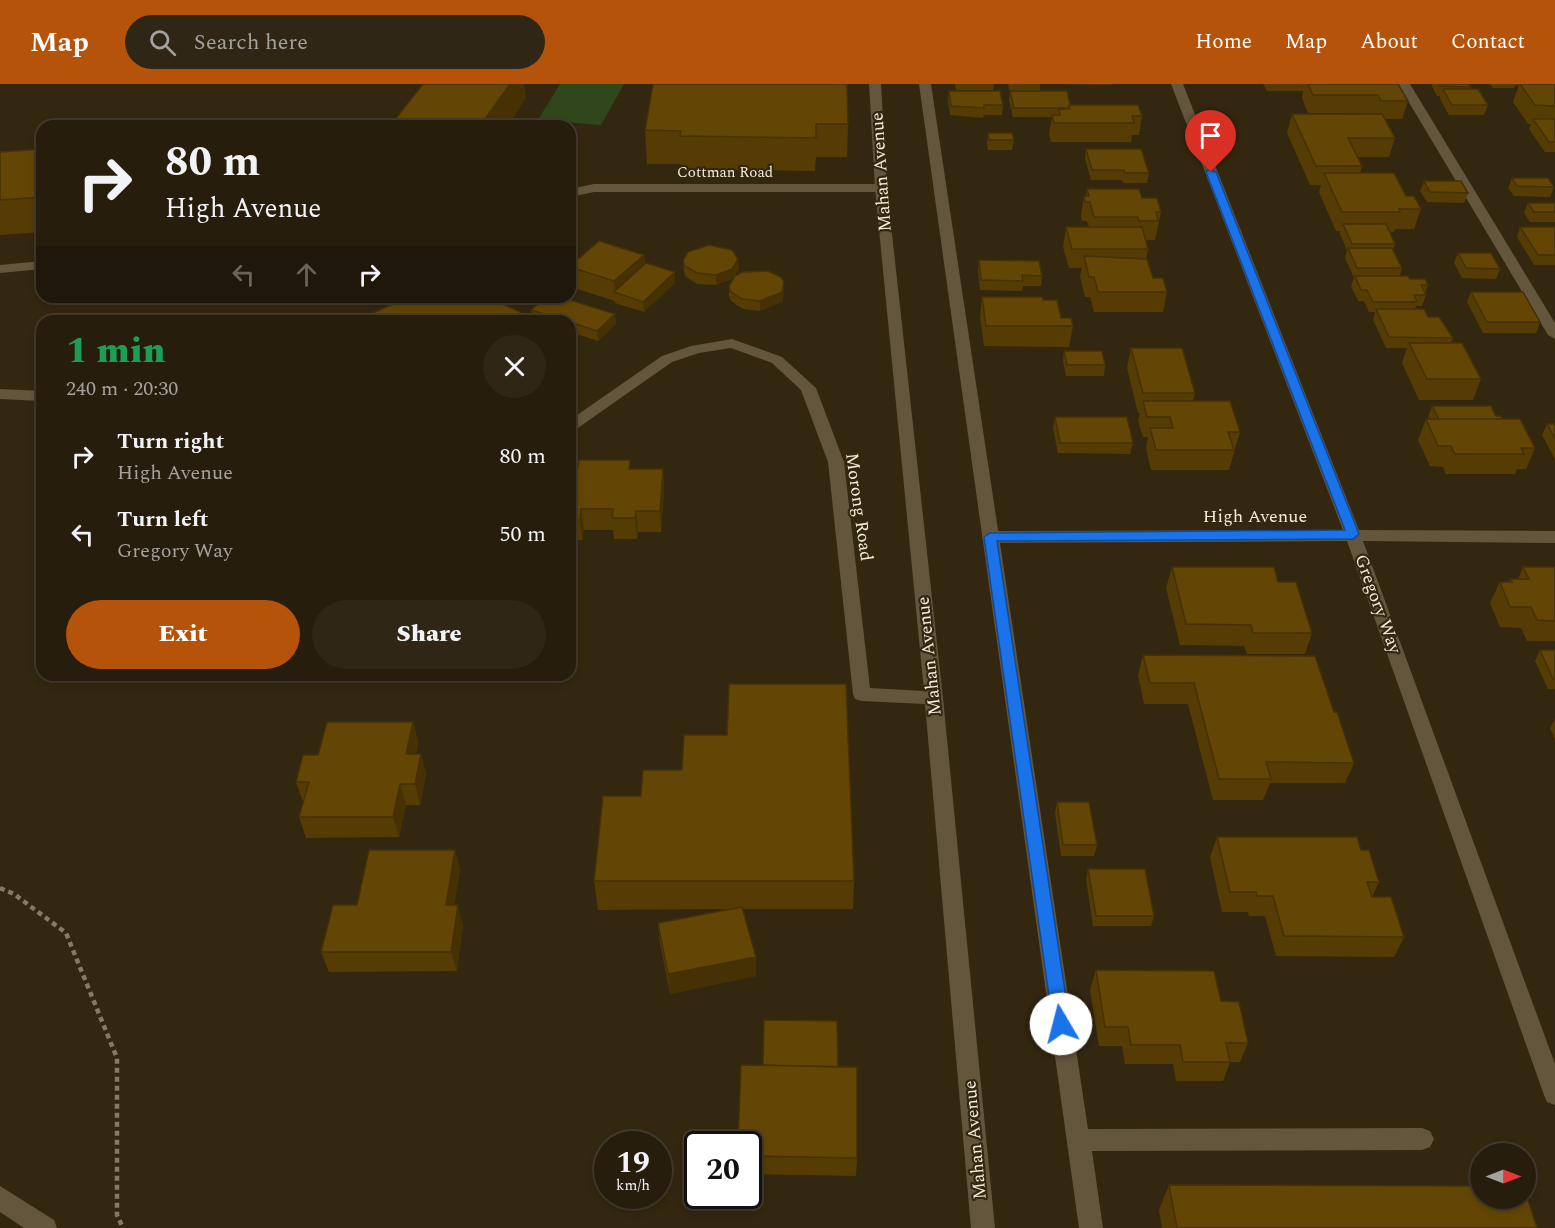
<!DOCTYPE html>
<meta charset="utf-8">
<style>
:root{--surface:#271d0c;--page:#2f2615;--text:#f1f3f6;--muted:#a4a29d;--line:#433b2d;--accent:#b45309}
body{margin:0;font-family:Spectral,serif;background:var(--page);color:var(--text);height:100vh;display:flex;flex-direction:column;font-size:22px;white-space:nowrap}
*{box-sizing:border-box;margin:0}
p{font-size:20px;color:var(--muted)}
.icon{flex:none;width:33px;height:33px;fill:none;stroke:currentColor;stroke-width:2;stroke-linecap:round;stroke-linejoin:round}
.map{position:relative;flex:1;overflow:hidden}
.sheet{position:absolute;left:36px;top:231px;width:540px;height:366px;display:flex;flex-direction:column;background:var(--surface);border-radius:18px;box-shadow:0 3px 9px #0003,0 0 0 2px var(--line)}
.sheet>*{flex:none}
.top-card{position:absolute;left:36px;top:36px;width:540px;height:183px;border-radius:18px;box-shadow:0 3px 9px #0003,0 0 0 2px var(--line);background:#271d0c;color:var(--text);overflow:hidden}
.needle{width:39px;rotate:90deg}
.tools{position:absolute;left:1470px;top:1059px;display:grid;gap:12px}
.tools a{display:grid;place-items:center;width:66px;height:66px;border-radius:50%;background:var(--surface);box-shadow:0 3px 9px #0003,0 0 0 2px var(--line);font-size:30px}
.speed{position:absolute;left:594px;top:1047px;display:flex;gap:12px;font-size:30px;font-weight:700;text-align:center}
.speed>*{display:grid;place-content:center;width:78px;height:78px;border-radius:50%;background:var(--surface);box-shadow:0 3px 9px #0003,0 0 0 2px var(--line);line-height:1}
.speed small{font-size:15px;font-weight:400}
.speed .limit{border:3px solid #111;border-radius:9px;background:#fff;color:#111}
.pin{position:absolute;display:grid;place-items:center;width:51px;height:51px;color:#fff;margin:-62px -26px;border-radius:50% 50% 50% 0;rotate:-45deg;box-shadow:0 0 6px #0007}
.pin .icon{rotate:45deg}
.me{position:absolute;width:66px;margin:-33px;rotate:352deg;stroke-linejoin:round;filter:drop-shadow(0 0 4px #0008)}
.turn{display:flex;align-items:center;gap:21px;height:126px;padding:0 30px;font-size:27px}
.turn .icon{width:78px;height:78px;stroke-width:2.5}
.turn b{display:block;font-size:42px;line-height:51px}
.lanes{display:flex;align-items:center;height:57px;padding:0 30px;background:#0003;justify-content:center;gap:30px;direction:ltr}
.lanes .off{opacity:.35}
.round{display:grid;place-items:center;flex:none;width:63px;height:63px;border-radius:32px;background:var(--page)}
.headline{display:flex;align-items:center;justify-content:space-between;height:102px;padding:0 30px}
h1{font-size:36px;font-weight:800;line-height:45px;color:#1e9e55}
.button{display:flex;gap:12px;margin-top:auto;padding:12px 30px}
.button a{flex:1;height:69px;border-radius:36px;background:var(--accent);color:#fff;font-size:24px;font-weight:800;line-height:69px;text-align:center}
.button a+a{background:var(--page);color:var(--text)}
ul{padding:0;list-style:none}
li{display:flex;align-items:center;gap:18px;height:78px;padding:0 30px}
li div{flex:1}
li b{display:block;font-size:22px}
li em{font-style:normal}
header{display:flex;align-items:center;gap:36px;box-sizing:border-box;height:84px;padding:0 30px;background:var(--accent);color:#fff}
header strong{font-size:28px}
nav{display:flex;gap:33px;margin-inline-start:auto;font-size:21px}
.search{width:420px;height:54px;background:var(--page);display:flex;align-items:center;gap:15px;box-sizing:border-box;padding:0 21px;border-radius:33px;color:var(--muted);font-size:22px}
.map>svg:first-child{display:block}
.green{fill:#30471c}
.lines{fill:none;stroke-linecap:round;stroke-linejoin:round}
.path{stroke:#857a67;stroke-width:4.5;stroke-dasharray:5 4;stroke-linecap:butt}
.service{fill:#64553d;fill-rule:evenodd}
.minor{fill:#64553d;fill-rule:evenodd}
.wall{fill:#553c04}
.shaded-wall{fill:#453104}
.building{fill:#634605;stroke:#453104;stroke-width:1.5}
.route{fill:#1a73e8;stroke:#114b97;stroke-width:1.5}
.labels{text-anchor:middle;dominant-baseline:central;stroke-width:4.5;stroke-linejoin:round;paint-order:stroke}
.far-street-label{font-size:15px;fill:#f4ebdd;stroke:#342710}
.street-label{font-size:18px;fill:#f4ebdd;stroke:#342710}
</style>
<header>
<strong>Map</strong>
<div class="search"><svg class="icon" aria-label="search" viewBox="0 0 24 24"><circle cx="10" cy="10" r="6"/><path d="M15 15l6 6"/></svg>Search here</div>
<nav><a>Home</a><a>Map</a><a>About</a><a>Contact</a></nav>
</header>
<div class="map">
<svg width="1555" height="1144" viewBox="0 0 1555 1144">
<rect width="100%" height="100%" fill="#342710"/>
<path class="green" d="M560,0H624L601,41L538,36Z"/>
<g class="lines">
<path class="path" d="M0,804L14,810L66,849L117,974V1131L123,1144"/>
<path class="service" d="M919,0H931L1088,1045L1422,1044L1430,1047L1434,1055L1430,1063L1422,1066L1092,1067L1103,1144H1079Z
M1398,0H1410L1555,239V255L1548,251Z
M594,100H881L887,104L881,108H594L570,113V105Z
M42,177V185L0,189V181Z"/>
<path class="minor" d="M869,0H881L887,104L943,614L995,1144H971L925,620L862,617L855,615L853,610L828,378L801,306L772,279L731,264L699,269L672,278L575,346L570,348V336L662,272L691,262L732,255L782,273L816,304L844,378L870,604L924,607L875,104Z
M1171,0H1183L1359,446L1555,447V459L1363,457L1555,980V1021L1547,1018L1544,1011L1347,457L990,459L984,457L982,453L984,449L990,447L1343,446Z
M0,305L42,307V317L0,315Z
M0,1102L54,1136L57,1144H24L0,1128Z"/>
</g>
<path class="wall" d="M653,0L848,40L847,73H816L815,87L681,85V80H647L645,46Z
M955,0H994L993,6H956Z
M1008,0H1040V7L1070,21L1142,32L1139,51H1132L1131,58H1051L1049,50L1052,33H1013L1009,16L1010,8Z
M1059,0H1113L1112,1Z
M1263,0H1398L1408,17L1402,35H1385L1395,54L1389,73H1358L1362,82L1360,89L1406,112L1421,125L1414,145H1395L1394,148H1389L1395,160L1393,166L1402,184L1400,192L1428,201L1425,209L1426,211L1422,222H1416L1415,225L1428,233L1453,254L1451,259L1481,295L1473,316H1419L1402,279L1407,264H1386L1373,236L1375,228H1369L1364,217H1358L1351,202L1354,194L1345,174L1347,166L1340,150V147H1336L1319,108L1321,101H1310L1287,49L1292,30H1372L1308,29L1302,14L1303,7H1267Z
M1432,0H1468L1470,3L1469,5L1488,21L1484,31H1449L1440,15V12H1437L1432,2Z
M1490,0H1555V68H1545L1529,45L1531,40H1528L1513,18L1519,1H1515L1514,4H1493Z
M949,7L1003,21L1002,31H984L983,34L950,31L948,17Z
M988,49L1014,56L1012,66H988L987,59Z
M42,65V148L0,151V68Z
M1086,65L1149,89L1147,99H1123L1122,96H1091L1085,75Z
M1512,94L1554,103L1550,113L1514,112L1508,104Z
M1424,97L1468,109L1464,119L1427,118L1420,107Z
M1087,105L1142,114L1161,128L1155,156H1146L1148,165L1146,175L1153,194L1167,208L1163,228H1094L1090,213H1085L1080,192L1082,184H1069L1063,163L1066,143H1089L1087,137H1082L1081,131L1084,112H1086Z
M1528,119H1555V138H1530L1524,129Z
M1520,143H1555V181H1534L1517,153Z
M1458,169L1500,185L1496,195L1462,194L1454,179Z
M644,171L645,180L675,199L644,228L615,219V217L571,203L570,182Z
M738,175L739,186L732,195L716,201L697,200L685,192L684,187L683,177Z
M979,176L1042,192L1041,202H1023L1022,207L980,206L978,186Z
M784,198V208L782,218L760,227L743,225L731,217L729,212V202Z
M1471,208L1540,238L1536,249H1483L1467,218Z
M982,213L1043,216L1061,234L1073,242L1069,263L984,262L980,233Z
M531,226L615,230L616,240L598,257L570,248V237L533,236Z
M1131,264L1195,309L1193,317L1240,348L1229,386H1151L1146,364L1148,353H1143L1138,337L1140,329H1138L1127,284Z
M1064,267L1105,281L1104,292H1066L1063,277Z
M1432,322L1496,332L1503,335L1535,364L1526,385H1517L1515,390H1446L1443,383L1430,382L1418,356L1426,335H1430L1428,333Z
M1055,333L1133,359L1130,370L1058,369L1053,344Z
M1547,340H1555V375L1542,351Z
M630,376V385H663L664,405L661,448H638L637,455H614L613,446H584L582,456H570V383H578Z
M1172,483L1278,498L1312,549L1305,570H1247L1244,562L1180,561L1166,504Z
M1523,483H1555V557H1527L1521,544L1500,543L1490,519L1500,498H1509L1511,495H1518Z
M1540,566H1555V605H1548L1535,577Z
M1143,571L1334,628L1354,679L1345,699H1270L1263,716H1213L1188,620H1144L1138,591Z
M348,591H469L467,598H350Z
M1555,635V655L1550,644Z
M413,638L418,658L416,670H421L426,690L420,721H406L399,753L306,754L299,733L303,718L296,698L318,671Z
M1057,718L1097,761L1094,772H1061L1055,729Z
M1217,753L1361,766L1379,798L1372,813L1404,853L1394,873L1276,872L1265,832H1249L1248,828H1222L1210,773Z
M455,766L460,786L454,821L463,841L457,887L329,888L321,868L357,821Z
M1088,785L1154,832L1151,842H1093L1086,795Z
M594,797H854L853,825H743L756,873V892L670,910L660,859L658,839L729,825L598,826Z
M1096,886L1221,917L1248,959L1240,978H1230L1223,997H1176L1173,980H1125L1122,962H1099L1090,906Z
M838,983L857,1074L856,1092L748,1090V1060Z
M1169,1101L1537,1144H1162L1159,1126Z"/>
<path class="shaded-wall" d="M510,0H524L526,14L508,42H480Z
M644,171L646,191L615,209L614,197Z
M738,175L739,186L732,195L716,201V191Z
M675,188V199L644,228L643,218Z
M784,198V208L782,218L760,227V217Z
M615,230L616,240L598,257L597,247Z
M663,385L664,405L661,448L660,427Z
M581,425L584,446L582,456L580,436Z
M636,427L638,448L637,455L635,434Z
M413,638L418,658L412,690L406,670Z
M421,670L426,690L420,721L415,700Z
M400,700L406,721L399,753L393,733Z
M455,766L460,786L451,841L446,821Z
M458,821L463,841L457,887L451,868Z
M756,873V892L670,910L668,890Z"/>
<path class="building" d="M423,0H510L480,42H390Z
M653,0H847L848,40H816V54L680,52L681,47L645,46Z
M1308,0H1398L1408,17H1381L1378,11H1313Z
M1439,0H1468L1470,3L1440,2Z
M1520,0H1555V22L1535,21Z
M1443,5H1478L1488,21H1452Z
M949,7H1000L1003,21H984V24L951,22Z
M1010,7H1067L1070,21H1069L1068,24H1014Z
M1069,21H1138L1142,32H1132L1134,39H1054L1052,31H1060L1059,25H1070Z
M1292,30H1382L1395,54H1348L1362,82H1316Z
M1533,35H1555V58H1549Z
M988,49H1012L1014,56H989Z
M42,65V113L0,116V68Z
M1086,65H1141L1149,89H1125L1124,86H1092Z
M1324,89H1394L1406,112H1414L1421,125H1399L1400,128H1342Z
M1512,94H1548L1554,103L1517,102Z
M1424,97H1461L1468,109L1430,108Z
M1087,105H1139L1142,114H1157L1161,128H1156L1158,137H1139L1138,133H1094L1090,118H1085L1084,112H1089Z
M1528,119H1555V128H1534Z
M1343,140H1386L1395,160H1352Z
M1066,143H1142L1148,165H1072Z
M1520,143H1555V171H1538Z
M599,157L644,171L614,197L570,183V182Z
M709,161L732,166L738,175L732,185L716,191L697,189L685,182L683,177L688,168Z
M1348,164H1392L1402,184H1357Z
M1458,169H1491L1500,185L1466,184Z
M1084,172L1147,175L1153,194H1163L1167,208H1098L1094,193H1089Z
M979,176L1039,177L1042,192L1022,191L1023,197L981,196Z
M646,179L675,188L643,218L614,208Z
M768,187L781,193L784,198L782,208L760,217L742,215L730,207L729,202L735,192L742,188Z
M1355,192H1408L1410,195H1425L1428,201H1421L1426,211H1414L1417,218H1373L1367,206H1361Z
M1471,208H1523L1540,238H1487Z
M423,213H477L494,216L520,228L530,237H360L366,232L395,219Z
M546,213H560L615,230L597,247L570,238V237H567L531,226Z
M982,213H1042L1043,216H1057L1061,234H1071L1073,242H986Z
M1376,225H1424L1428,233H1439L1453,254L1389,253Z
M1409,259H1462L1481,295H1427Z
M1131,264H1182L1195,309H1143Z
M1064,267H1102L1105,281H1067Z
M1143,317H1230L1240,348H1228L1234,366H1156L1150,344H1173L1170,333H1147Z
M1432,322H1491L1496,332H1501L1503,335H1439Z
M1055,333H1127L1133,359H1060Z
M1426,335H1520L1535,364H1521L1524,370H1455L1451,362H1438Z
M1547,340H1555V355Z
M579,376H630L629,385H663L660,427H636L635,434H612L613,425H581L580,436H570V383H578Z
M1172,483H1274L1278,498H1296L1312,549H1253L1251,541L1186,540Z
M1523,483H1555V537L1537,536L1531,523H1510L1500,498H1512L1511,495H1529Z
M1540,566H1555V595H1553Z
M1143,571L1315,572L1334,628H1337L1354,679L1266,678L1271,695H1219L1194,599H1150Z
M729,600H846L854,797H594L603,712H641L643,686H682L684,651H727Z
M327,638H413L406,670H421L415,700H400L393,733H299L309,698H296L303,671H318Z
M1057,718H1089L1097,761H1063Z
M1217,753H1357L1361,766H1369L1379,798H1367L1372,813H1391L1404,853L1284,852L1273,812H1257L1256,808H1230Z
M369,766H455L446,821H458L451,868H321L333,821H357Z
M1088,785H1145L1154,832H1096Z
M742,823L756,873L668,890L658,839Z
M1096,886L1214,887L1221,917L1239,918L1248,959H1226L1230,978H1183L1180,961H1131L1128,943H1105Z
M764,936L837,937L838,983L763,981Z
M741,981L857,983V1074L748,1072V1060H738Z
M1169,1101L1480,1102V1114H1526V1110L1537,1144H1177Z"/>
<path class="route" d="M1208,86L1216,88L1359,450L1353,455L997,457L1070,940L1067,945L1061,947L1055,945L1053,940L984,453L990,449L1345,446L1206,88Z"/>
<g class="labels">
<g class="far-street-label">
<text x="725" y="88">Cottman Road</text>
</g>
<g class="street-label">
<text transform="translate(881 88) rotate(-94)">Mahan Avenue</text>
<text transform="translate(859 423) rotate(82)">Morong Road</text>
<text x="1255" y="432">High Avenue</text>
<text transform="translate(1378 520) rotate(70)">Gregory Way</text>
<text transform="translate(929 572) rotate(-96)">Mahan Avenue</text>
<text transform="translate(975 1056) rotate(-95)">Mahan Avenue</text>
</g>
</g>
</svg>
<div class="tools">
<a><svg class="needle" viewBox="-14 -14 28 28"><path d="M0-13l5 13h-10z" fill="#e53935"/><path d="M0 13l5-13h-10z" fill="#a4a29d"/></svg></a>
</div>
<div class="speed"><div>19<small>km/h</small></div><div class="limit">20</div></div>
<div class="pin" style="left:1211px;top:88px;background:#d93025"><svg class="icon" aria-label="arrive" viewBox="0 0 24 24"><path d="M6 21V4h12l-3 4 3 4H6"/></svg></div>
<svg class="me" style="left:1061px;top:940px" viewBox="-20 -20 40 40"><circle r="19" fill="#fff"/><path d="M0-13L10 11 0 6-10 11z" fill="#1a73e8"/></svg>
<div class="top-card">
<div class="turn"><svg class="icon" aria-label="right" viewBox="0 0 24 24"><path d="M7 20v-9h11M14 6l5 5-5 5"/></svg><div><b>80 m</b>High Avenue</div></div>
<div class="lanes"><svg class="icon off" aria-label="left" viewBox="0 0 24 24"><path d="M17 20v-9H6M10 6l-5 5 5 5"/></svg><svg class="icon off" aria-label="ahead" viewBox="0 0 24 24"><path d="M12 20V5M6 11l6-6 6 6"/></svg><svg class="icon" aria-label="right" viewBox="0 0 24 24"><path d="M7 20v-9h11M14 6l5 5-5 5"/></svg></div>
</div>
<section class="sheet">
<div class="headline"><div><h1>1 min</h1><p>240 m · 20:30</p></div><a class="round"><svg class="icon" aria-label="close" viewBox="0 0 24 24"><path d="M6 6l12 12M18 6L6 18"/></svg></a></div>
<ul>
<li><svg class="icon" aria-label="right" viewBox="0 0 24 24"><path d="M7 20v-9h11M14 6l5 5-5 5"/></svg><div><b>Turn right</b><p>High Avenue</p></div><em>80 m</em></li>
<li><svg class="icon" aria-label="left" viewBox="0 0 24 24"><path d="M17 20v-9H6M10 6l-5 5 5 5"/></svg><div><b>Turn left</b><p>Gregory Way</p></div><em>50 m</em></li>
</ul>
<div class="button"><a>Exit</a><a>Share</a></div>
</section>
</div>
